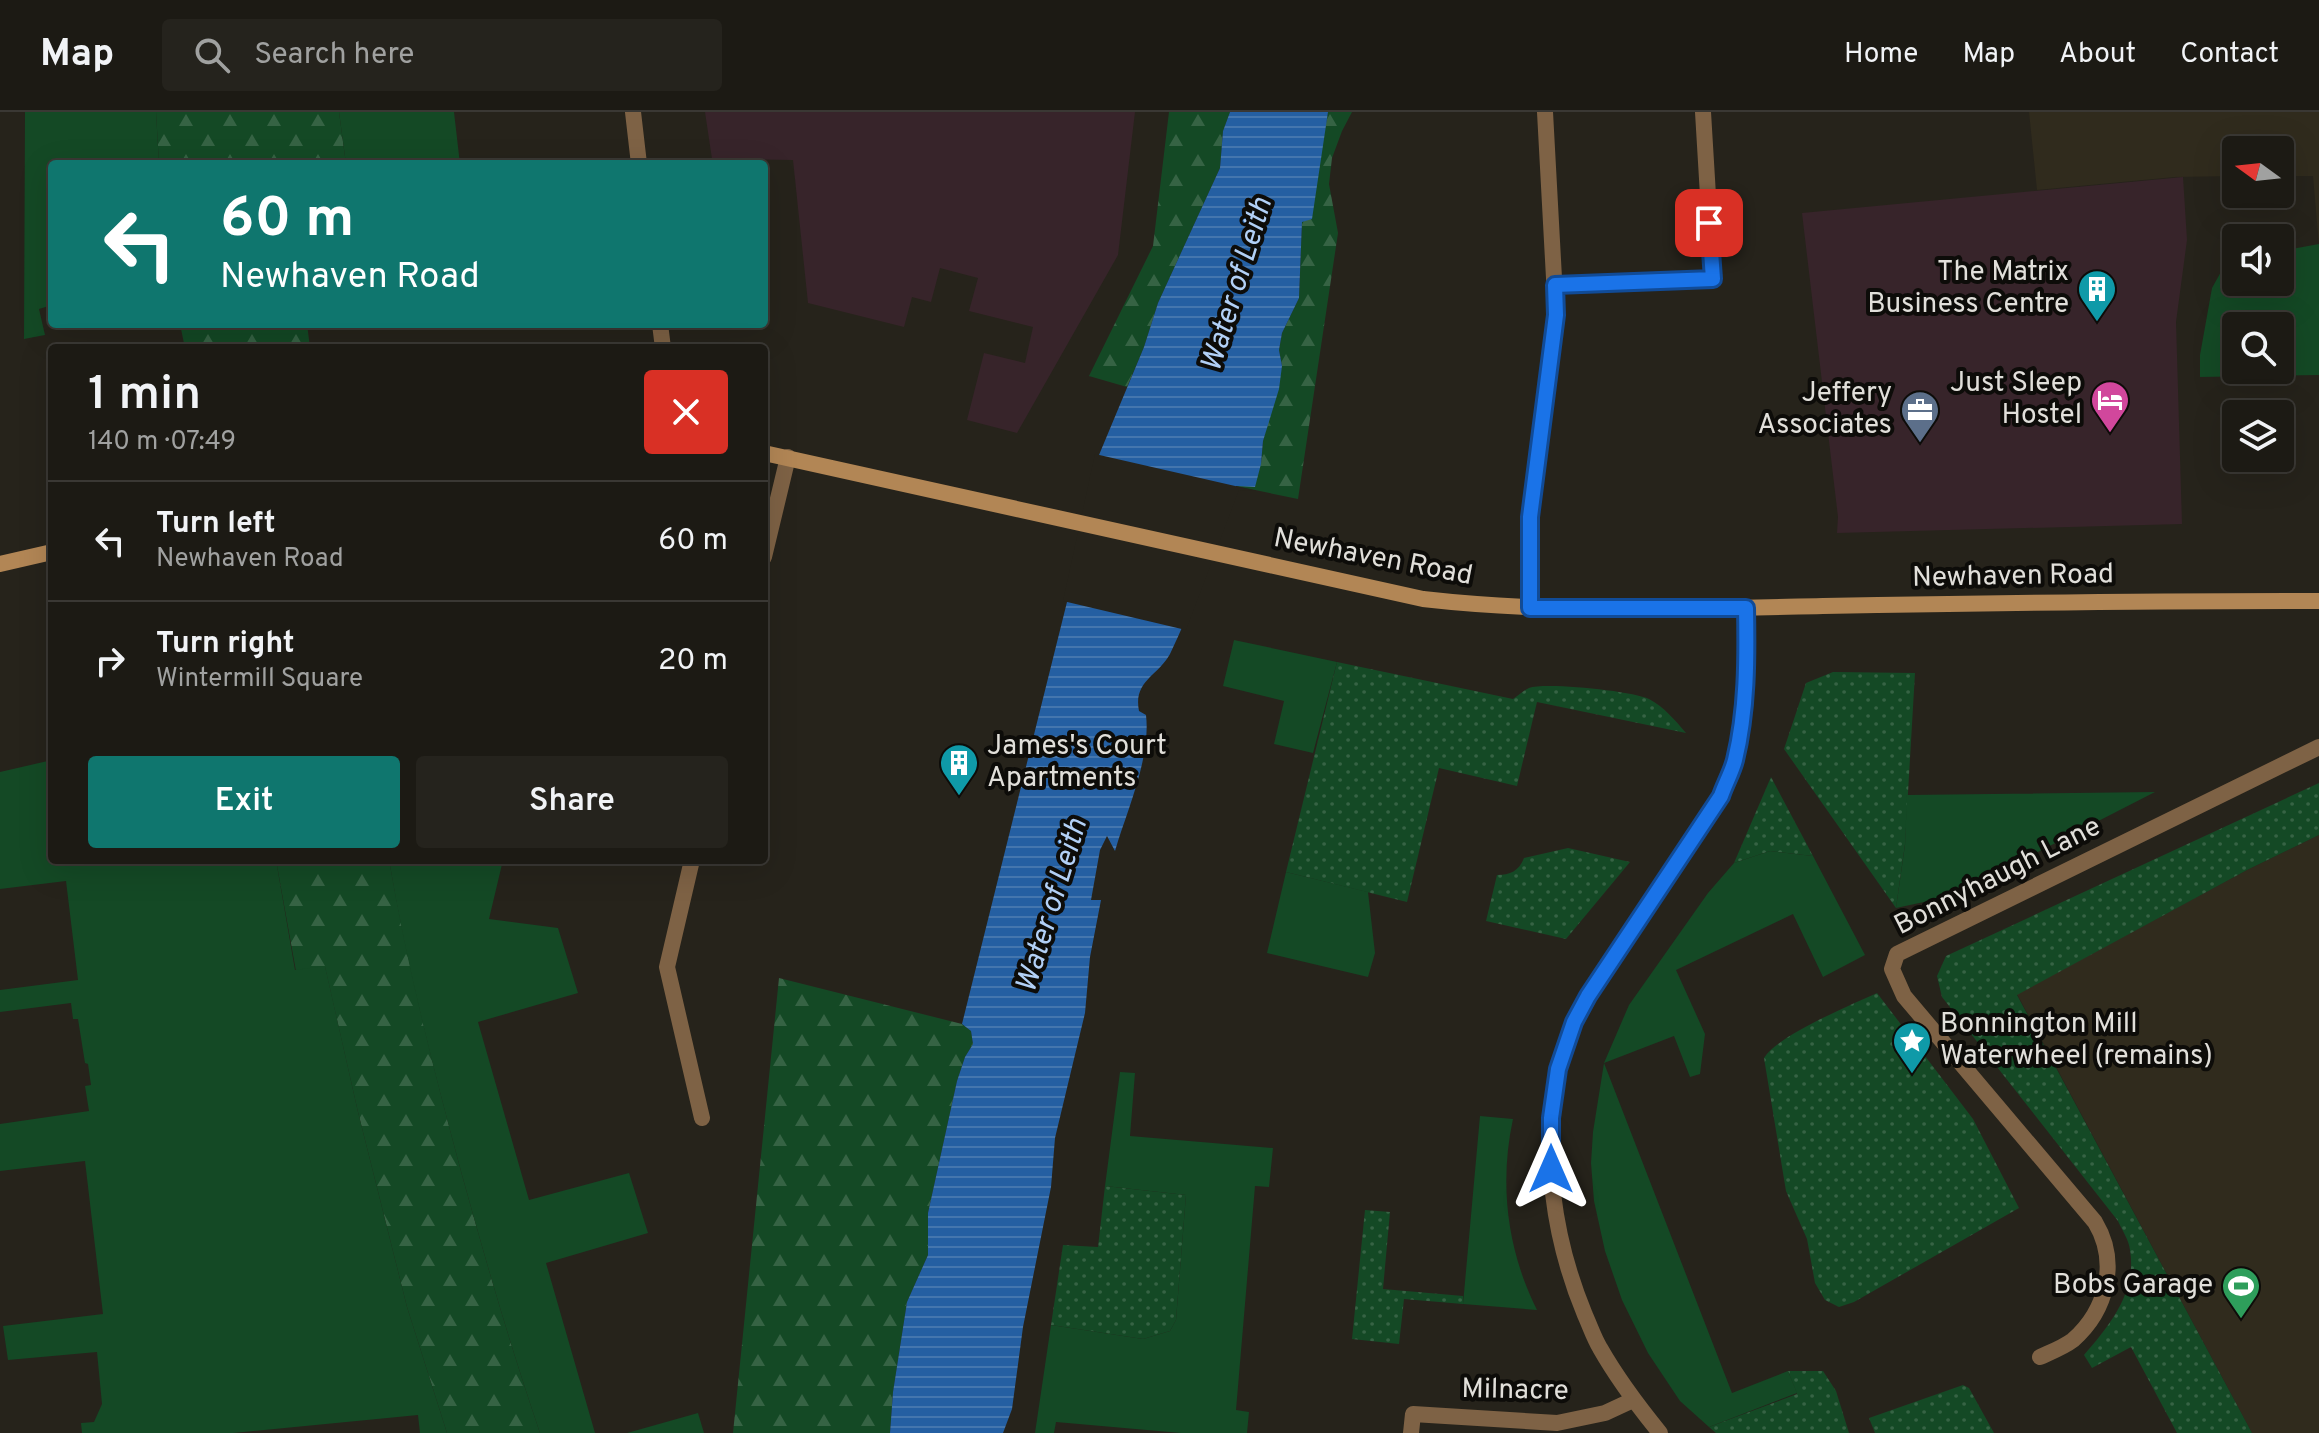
<!DOCTYPE html>
<meta charset="utf-8">
<style>
:root{--surface:#1c1a14;--page:#25231d;--text:#f1f3f6;--muted:#a0a1a0;--line:#3a3834;--accent:#0f766e}
body{margin:0;font-family:Overpass,sans-serif;background:var(--page);color:var(--text);height:100vh;display:flex;flex-direction:column;font-size:30px;white-space:nowrap}
*{box-sizing:border-box;margin:0}
p{font-size:26px;color:var(--muted)}
.icon{flex:none;width:44px;height:44px;fill:none;stroke:currentColor;stroke-width:2;stroke-linecap:round;stroke-linejoin:round}
.map{position:relative;flex:1;overflow:hidden}
.sheet{position:absolute;left:48px;top:232px;width:720px;height:520px;display:flex;flex-direction:column;background:var(--surface);border-radius:8px;box-shadow:0 8px 32px #0002,0 0 0 2px var(--line)}
.sheet>*{flex:none}
.banner{position:absolute;left:48px;top:48px;width:720px;height:168px;border-radius:8px;box-shadow:0 8px 32px #0002,0 0 0 2px var(--line);background:#0f766e;color:#fff;overflow:hidden}
.needle{width:52px;rotate:285deg}
.controls{position:absolute;left:2222px;top:24px;display:grid;gap:16px}
.controls a{display:grid;place-items:center;width:72px;height:72px;border-radius:8px;background:var(--surface);box-shadow:0 8px 32px #0002,0 0 0 2px var(--line);font-size:40px}
.pin{position:absolute;display:grid;place-items:center;width:68px;height:68px;color:#fff;margin:-34px;border-radius:16px;box-shadow:0 4px 12px #0006}
.me{position:absolute;width:88px;margin:-44px;rotate:0deg;stroke-linejoin:round;filter:drop-shadow(0 0 6px #0008)}
.turn{display:flex;align-items:center;gap:28px;height:168px;padding:0 40px;font-size:36px}
.turn .icon{width:104px;height:104px;stroke-width:2.5}
.turn b{display:block;font-size:56px;line-height:68px}
.round{display:grid;place-items:center;flex:none;width:84px;height:84px;border-radius:8px;background:var(--page)}
.overview{display:flex;align-items:center;justify-content:space-between;height:136px;padding:0 40px}
h1{font-size:48px;font-weight:600;line-height:60px}
.primary-button{display:flex;gap:16px;margin-top:auto;padding:16px 40px}
.primary-button a{flex:1;height:92px;border-radius:8px;background:var(--accent);color:#fff;font-size:32px;font-weight:600;line-height:92px;text-align:center}
.primary-button a+a{background:var(--page);color:var(--text)}
ul{padding:0;list-style:none}
li{display:flex;align-items:center;gap:24px;height:120px;padding:0 40px;border-top:2px solid var(--line)}
li div{flex:1}
li b{display:block;font-size:30px}
li em{font-style:normal}
header{display:flex;align-items:center;gap:48px;box-sizing:border-box;height:112px;padding:0 40px;background:var(--surface);border-bottom:2px solid var(--line)}
header strong{font-size:38px}
nav{display:flex;gap:44px;margin-inline-start:auto;font-size:28px}
.search{width:560px;height:72px;background:var(--page);display:flex;align-items:center;gap:20px;box-sizing:border-box;padding:0 28px;border-radius:8px;color:var(--muted);font-size:30px}
.map>svg:first-child{display:block}
.commercial{fill:#37242a}
.built{fill:#302b1d}
.grass{fill:url(#grass-dots)}
.forest{fill:url(#forest-firs)}
.garden{fill:#144925;fill-rule:evenodd}
.water{fill:url(#water-rules)}
.pier{fill:#26231b}
.lines{fill:none;stroke-linecap:round;stroke-linejoin:round}
.street{stroke:#7e6245;stroke-width:16}
.secondary{stroke:#b28655;stroke-width:16}
.route-casing{stroke:#114b97;stroke-width:20}
.route{stroke:#1a73e8;stroke-width:14}
.labels{text-anchor:middle;dominant-baseline:central;stroke-width:8;stroke-linejoin:round;paint-order:stroke}
.poi-label{font-size:28px;fill:#e1dfda;stroke:#0d0c09;text-anchor:end}
.street-label{font-size:28px;fill:#e1dfda;stroke:#0d0c09}
.water-label{font-size:30px;font-style:italic;fill:#b2d0f6;stroke:#0d0c09}
</style>
<header>
<strong>Map</strong>
<div class="search"><svg class="icon" aria-label="search" viewBox="0 0 24 24"><circle cx="10" cy="10" r="6"/><path d="M15 15l6 6"/></svg>Search here</div>
<nav><a>Home</a><a>Map</a><a>About</a><a>Contact</a></nav>
</header>
<div class="map">
<svg width="2319" height="1321" viewBox="0 0 2319 1321">
<defs>
<pattern id="grass-dots" width="8" height="8" patternUnits="userSpaceOnUse" patternTransform="scale(2)"><rect width="8" height="8" fill="#144925"/><path d="M2 2h.1M6 6h.1" fill="none" stroke="#366344" stroke-width="1.8" stroke-linecap="round"/></pattern>
<pattern id="forest-firs" width="22" height="20" patternUnits="userSpaceOnUse" patternTransform="scale(2)"><rect width="22" height="20" fill="#144925"/><path d="M5 1l3.5 6h-7zM16 11l3.5 6h-7z" fill="#366344"/></pattern>
<pattern id="water-rules" width="6" height="5" patternUnits="userSpaceOnUse" patternTransform="scale(2)"><rect width="6" height="5" fill="#245fa2"/><path d="M0 2.5h6" fill="none" stroke="#4476ae"/></pattern>
</defs>
<rect width="100%" height="100%" fill="#26231b"/>
<path class="commercial" d="M705,0H1135L1118,143L1017,321L967,308L984,241L1025,251L1033,215L969,199L978,166L940,156L931,190L912,185L904,215L808,191L793,48L712,47Z
M2183,65L2187,128L2176,210L2182,412L1837,421L1838,405L1802,101Z"/>
<path class="built" d="M2029,0H2319V134L2313,64H2280V38H2236V64L2175,65L2037,78Z
M2319,723V1321H2252L2017,882L2247,758Z"/>
<path class="grass" d="M1337,550L1513,587C1518,584 1524,578 1529,576C1546,570 1632,579 1649,587C1664,595 1675,608 1686,621L1537,590L1517,674L1439,656L1407,790L1286,760Z
M1833,560L1915,561L1905,732L1896,796L1784,637L1806,571Z
M1771,665L1813,744L1770,739L1734,751Z
M2319,671V723L2247,758L2017,883L2252,1321H2177L2131,1235L2092,1256L2084,1243C2110,1213 2137,1180 2130,1138C2129,1128 2122,1118 2118,1109L1942,885L1937,864L1946,844Z
M1568,736L1630,750L1566,827L1486,809L1497,763C1510,763 1519,759 1524,746Z
M1877,881L1973,1007L2019,1096L1854,1190L1839,1195L1825,1188L1815,1171L1807,1127L1786,1079L1764,946C1778,923 1851,893 1877,881Z
M1105,1074L1186,1083L1176,1208L1170,1219L1143,1227L1051,1213L1063,1133L1098,1135Z
M1365,1098L1390,1100L1383,1177L1463,1184V1192L1404,1187L1399,1232L1352,1227Z
M1788,1259H1823L1836,1279L1849,1321H1716L1709,1315L1797,1282Z
M1963,1273L1969,1276L1994,1321H1875L1869,1306Z"/>
<path class="forest" d="M156,0H339L346,52H159Z
M1169,0H1230L1223,19L1220,56L1158,191L1144,235L1127,275L1089,264L1153,134Z
M1328,0H1352L1342,19L1332,46L1329,72L1338,121L1298,387L1236,374L1261,352L1263,329L1282,254L1279,238L1282,221L1299,186L1302,110L1320,45Z
M180,212H307L310,236H185Z
M276,748H389C408,855 434,959 462,1063C486,1150 511,1236 540,1321H447L407,1195L358,1000L325,855L296,859Z
M779,866L962,912L971,919L973,932L965,945L957,969L928,1101V1143L907,1190L893,1280L890,1321H733Z"/>
<path class="garden" d="M25,0H156L159,52H52V193L39,197L45,223L24,227Z
M339,0H454L460,52H346Z
M2319,132V263L2200,265V243L2212,176L2222,158L2236,145V170H2280V139ZM2236,214H2280V258H2236Z
M1234,528L1337,550L1313,641L1274,632L1284,589L1223,574Z
M52,648V748H276L295,858L325,854L358,1000L407,1195L447,1321H420L418,1303L233,1321H82L81,1311L94,1310L102,1292L97,1240L8,1248L3,1214L103,1202L85,1049L0,1059V1012L89,999L85,974L91,973L88,952L85,951L78,907H73L71,891L0,900V878L78,868L66,769L0,777V660Z
M2155,680L1952,784L1896,796L1905,733L1907,683Z
M1770,739L1813,744L1865,843L1823,865L1793,802L1676,858L1705,922L1700,962L1690,965L1674,924L1604,951L1732,1281L1788,1259L1797,1281L1709,1315L1680,1289L1648,1241L1622,1188L1605,1139L1594,1089L1591,1051L1593,1020L1604,951L1629,893L1708,781L1734,751Z
M389,748H503L489,807L558,816L578,881L478,910L529,1088L629,1061L648,1121L546,1151L595,1321H540C511,1236 486,1150 462,1063C434,959 407,855 389,748Z
M1286,760L1368,780L1375,841L1368,865L1267,841Z
M1120,960L1135,961L1130,1024L1273,1036L1269,1075L1255,1074L1236,1298L1249,1300L1247,1321H1181L1056,1310L1054,1321H1035L1051,1213L1143,1227L1170,1219L1176,1208L1186,1083L1105,1074Z
M1480,1004L1513,1007C1499,1072 1507,1138 1537,1198L1463,1192Z
M698,1301L704,1321H627Z"/>
<path class="water" d="M1230,0H1328L1312,107L1302,110L1299,186L1282,221L1279,238L1282,254L1279,277L1263,329L1261,352L1255,375L1236,374C1215,430 1196,488 1170,542C1158,564 1133,569 1139,599L1146,603C1151,646 1127,698 1115,739L1107,724L1100,738L1091,788H1101L1090,845L1085,901L1055,1026L1051,1075L1023,1215L1012,1297L1003,1321H890L893,1280L907,1190L928,1143V1101L957,969L965,945L973,932L971,919L962,912L1067,490L1099,343L1144,235L1158,191L1220,56L1223,19Z"/>
<path class="pier" d="M1095,342L1257,379L1239,378L1186,518L1063,489Z"/>
<g class="lines">
<path class="street" d="M633,0L639,52
M1555,173L1713,167L1703,0
M660,212L663,236
M764,445L788,345
M1530,496V405L1556,203L1545,0
M692,748L667,855L702,1006
M2040,1245C2051,1240 2064,1235 2073,1228C2107,1198 2119,1150 2095,1110L1904,884L1892,857L1897,842L2319,635
M1411,1321L1413,1302L1557,1311L1605,1301L1633,1288
M1660,1321C1638,1294 1617,1266 1600,1236C1594,1226 1590,1214 1585,1203C1553,1126 1541,1040 1558,958C1564,931 1576,908 1588,884L1721,684C1725,672 1732,660 1735,648C1747,598 1747,547 1746,496"/>
<path class="secondary" d="M764,341L1423,487C1555,502 1690,497 1823,494C1988,491 2153,489 2319,489
M0,452L52,440"/>
</g>
<g class="lines">
<g class="route-casing">
<path id="route" d="M1551,1057V1006L1558,957L1574,910L1588,884L1721,684C1725,672 1732,660 1735,648C1747,598 1747,547 1746,496H1530V405L1556,203L1555,173L1713,167L1709,111"/>
</g>
<use href="#route" class="route"/>
</g>
<defs>
<g id="building-pin" transform="scale(2)"><path d="M0 17L-7.5 6A9.5 9.5 0 1 1 7.5 6Z" fill="#0f9aa8" stroke="#0d0c09"/><path d="M-4-6H4V6H1V3H-1V6H-4ZM-2.5-4.3h1.7v1.8h-1.7ZM.8-4.3h1.7v1.8H.8ZM-2.5-1h1.7V.8h-1.7ZM.8-1h1.7V.8H.8Z" fill="#fff"/></g>
<g id="hotel-pin" transform="scale(2)"><path d="M0 17L-7.5 6A9.5 9.5 0 1 1 7.5 6Z" fill="#d1479c" stroke="#0d0c09"/><path d="M-6-4.5h1.5V1H6V5H4.5V3h-9V5H-6ZM-4 0a1.8 1.8 0 1 1 3.6 0ZM.5 0V-2.5h3Q6-2.5 6 0Z" fill="#fff"/></g>
<g id="office-pin" transform="scale(2)"><path d="M0 17L-7.5 6A9.5 9.5 0 1 1 7.5 6Z" fill="#5c6f8a" stroke="#0d0c09"/><path d="M-6-3h4V-5.5h4V-3h4V5H-6ZM-1-4.5V-3h2v-1.5ZM-6 0V1H6V0Z" fill="#fff"/></g>
<g id="sight-pin" transform="scale(2)"><path d="M0 17L-7.5 6A9.5 9.5 0 1 1 7.5 6Z" fill="#0f9aa8" stroke="#0d0c09"/><path d="M0-6L1.8-2.2L6-1.7L2.9 1.2L3.7 5.4L0 3.3L-3.7 5.4L-2.9 1.2L-6-1.7L-1.8-2.2Z" fill="#fff"/></g>
<g id="stadium-pin" transform="scale(2)"><path d="M0 17L-7.5 6A9.5 9.5 0 1 1 7.5 6Z" fill="#2e9e5b" stroke="#0d0c09"/><path d="M0-5a6.5 5 0 1 0 0 10a6.5 5 0 1 0 0-10ZM-3.5-1.8h7v3.6h-7Z" fill="#fff"/></g>
</defs>
<g fill-rule="evenodd">
<use href="#building-pin" x="2097" y="177"/>
<use href="#hotel-pin" x="2110" y="288"/>
<use href="#office-pin" x="1920" y="298"/>
<use href="#building-pin" x="959" y="651"/>
<use href="#sight-pin" x="1912" y="929"/>
<use href="#stadium-pin" x="2241" y="1174"/>
</g>
<g class="labels">
<g class="poi-label">
<text x="2069" y="161">The Matrix<tspan x="2069" dy="32">Business Centre</tspan></text>
<text x="2082" y="272">Just Sleep<tspan x="2082" dy="32">Hostel</tspan></text>
<text x="1892" y="282">Jeffery<tspan x="1892" dy="32">Associates</tspan></text>
<text x="987" y="635" text-anchor="start">James's Court<tspan x="987" dy="32">Apartments</tspan></text>
<text x="1940" y="913" text-anchor="start">Bonnington Mill<tspan x="1940" dy="32">Waterwheel (remains)</tspan></text>
<text x="2213" y="1174">Bobs Garage</text>
</g>
<g class="street-label">
<text transform="translate(1373 446) rotate(11)">Newhaven Road</text>
<text transform="translate(2013 465) rotate(-1)">Newhaven Road</text>
<text transform="translate(1998 765) rotate(-27)">Bonnyhaugh Lane</text>
<text transform="translate(1515 1279) rotate(1)">Milnacre</text>
</g>
<g class="water-label">
<text transform="translate(1238 173) rotate(-73)">Water of Leith</text>
<text transform="translate(1053 794) rotate(-73)">Water of Leith</text>
</g>
</g>
</svg>
<div class="controls">
<a><svg class="needle" viewBox="-14 -14 28 28"><path d="M0-13l5 13h-10z" fill="#e53935"/><path d="M0 13l5-13h-10z" fill="#a0a1a0"/></svg></a>
<a><svg class="icon" aria-label="sound" viewBox="0 0 24 24"><path d="M4 9h4l5-4v14l-5-4H4zM17 9q2 3 0 6"/></svg></a>
<a><svg class="icon" aria-label="search" viewBox="0 0 24 24"><circle cx="10" cy="10" r="6"/><path d="M15 15l6 6"/></svg></a>
<a><svg class="icon" aria-label="layers" viewBox="0 0 24 24"><path d="M12 4l9 5-9 5-9-5zM3 14l9 5 9-5"/></svg></a>
</div>
<div class="pin" style="left:1709px;top:111px;background:#d93025"><svg class="icon" aria-label="arrive" viewBox="0 0 24 24"><path d="M6 21V4h12l-3 4 3 4H6"/></svg></div>
<svg class="me" style="left:1551px;top:1057px" viewBox="-20 -20 40 40"><path d="M0-17L14 15 0 8-14 15z" fill="#1a73e8" stroke="#fff" stroke-width="4"/></svg>
<div class="banner">
<div class="turn"><svg class="icon" aria-label="left" viewBox="0 0 24 24"><path d="M17 20v-9H6M10 6l-5 5 5 5"/></svg><div><b>60 m</b>Newhaven Road</div></div>
</div>
<section class="sheet">
<div class="overview"><div><h1>1 min</h1><p>140 m · 07:49</p></div><a class="round" style="background:#d93025;color:#fff"><svg class="icon" aria-label="close" viewBox="0 0 24 24"><path d="M6 6l12 12M18 6L6 18"/></svg></a></div>
<ul>
<li><svg class="icon" aria-label="left" viewBox="0 0 24 24"><path d="M17 20v-9H6M10 6l-5 5 5 5"/></svg><div><b>Turn left</b><p>Newhaven Road</p></div><em>60 m</em></li>
<li><svg class="icon" aria-label="right" viewBox="0 0 24 24"><path d="M7 20v-9h11M14 6l5 5-5 5"/></svg><div><b>Turn right</b><p>Wintermill Square</p></div><em>20 m</em></li>
</ul>
<div class="primary-button"><a>Exit</a><a>Share</a></div>
</section>
</div>
